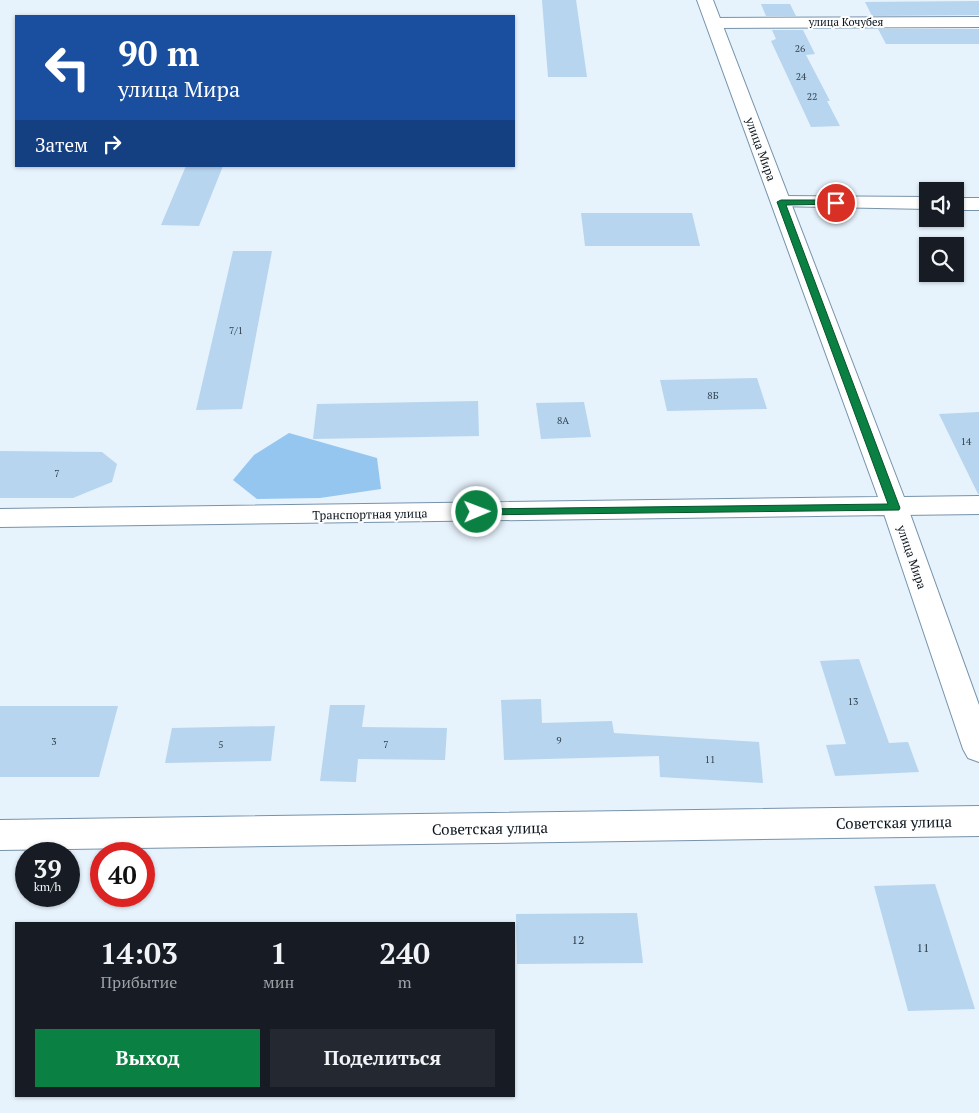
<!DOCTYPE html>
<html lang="ru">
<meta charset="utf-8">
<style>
:root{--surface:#171b24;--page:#242831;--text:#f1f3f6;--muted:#9ea1a6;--accent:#0b8043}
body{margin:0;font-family:"PT Serif",serif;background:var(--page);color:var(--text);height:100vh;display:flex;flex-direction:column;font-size:19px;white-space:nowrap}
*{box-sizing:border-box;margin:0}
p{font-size:16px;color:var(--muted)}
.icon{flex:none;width:28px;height:28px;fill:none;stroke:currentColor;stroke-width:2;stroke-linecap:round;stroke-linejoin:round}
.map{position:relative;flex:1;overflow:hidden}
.side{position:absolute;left:15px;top:922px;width:500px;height:175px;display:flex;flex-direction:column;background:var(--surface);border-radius:0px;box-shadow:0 1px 4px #0004}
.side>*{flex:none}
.top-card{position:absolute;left:15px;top:15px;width:500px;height:152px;border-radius:0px;box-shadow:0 1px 4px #0004;background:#1a4fa0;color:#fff;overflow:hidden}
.tools{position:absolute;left:919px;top:182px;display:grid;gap:10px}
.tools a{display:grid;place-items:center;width:45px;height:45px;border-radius:0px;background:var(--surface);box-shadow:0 1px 4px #0004;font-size:25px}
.speed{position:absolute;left:15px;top:842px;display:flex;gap:10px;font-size:25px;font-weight:700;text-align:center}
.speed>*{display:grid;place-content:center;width:65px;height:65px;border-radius:50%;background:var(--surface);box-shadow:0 1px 4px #0004;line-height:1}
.speed small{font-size:12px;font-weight:400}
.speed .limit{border:8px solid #d22;background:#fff;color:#111}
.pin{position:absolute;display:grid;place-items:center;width:42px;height:42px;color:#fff;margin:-21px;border:2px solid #fff;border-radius:50%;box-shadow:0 1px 5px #0007}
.me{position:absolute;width:55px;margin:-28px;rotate:89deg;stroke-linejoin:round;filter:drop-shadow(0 0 4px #0008)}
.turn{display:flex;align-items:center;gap:18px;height:105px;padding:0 20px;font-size:22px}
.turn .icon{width:65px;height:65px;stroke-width:2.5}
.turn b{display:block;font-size:35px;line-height:42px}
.then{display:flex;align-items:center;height:48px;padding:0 20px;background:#0003;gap:10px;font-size:19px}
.eta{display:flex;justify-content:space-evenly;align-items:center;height:85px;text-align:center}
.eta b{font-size:30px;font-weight:700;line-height:35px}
.action{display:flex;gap:10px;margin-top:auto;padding:10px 20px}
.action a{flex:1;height:58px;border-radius:0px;background:var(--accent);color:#fff;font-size:20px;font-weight:700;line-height:58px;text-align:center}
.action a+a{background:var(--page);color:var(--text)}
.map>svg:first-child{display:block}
.green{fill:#94c6f0}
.building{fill:#b7d5ee}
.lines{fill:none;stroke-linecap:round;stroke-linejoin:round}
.street-casing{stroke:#7793ab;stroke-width:2}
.secondary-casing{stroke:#7793ab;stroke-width:2}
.street{fill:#fff;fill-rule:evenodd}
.secondary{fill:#fff;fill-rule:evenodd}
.route{fill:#0b8043;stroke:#07532c}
.labels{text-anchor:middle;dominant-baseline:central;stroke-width:4;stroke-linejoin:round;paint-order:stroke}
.number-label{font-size:10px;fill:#344450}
.far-street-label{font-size:11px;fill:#09131c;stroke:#fdfdfd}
.street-label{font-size:12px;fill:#09131c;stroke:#fdfdfd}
.near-number-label{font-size:12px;fill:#344450}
.near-street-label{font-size:15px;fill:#09131c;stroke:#fdfdfd}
</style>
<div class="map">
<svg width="979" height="1113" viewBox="0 0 979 1113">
<rect width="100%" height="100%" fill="#e6f2fc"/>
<path class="green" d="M289,433L377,458L381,489L320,498L257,499L233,480L254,455Z"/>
<path class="building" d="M542,0H576L587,77H548Z
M979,1V15L872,16L865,2Z
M761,4H790L796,16H766Z
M878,29H979V44H886Z
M772,30H803L815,54L806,55L830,101H827L840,126L811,127L771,41L776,39Z
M186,166H223L199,226L161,225Z
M581,213H692L700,246H585Z
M233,251H272L242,409L196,410Z
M757,378L767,409L667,411L660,380Z
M478,401L479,436L313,439L317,404Z
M584,402L591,437L541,439L536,403Z
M979,412V494H978L939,414Z
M0,451L102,452L117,464L112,482L73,498H0Z
M859,659L889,743L908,742L919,772L835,776L826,745L846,744L820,661Z
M541,699L542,723L612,721L614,733L759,742L763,783L660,777L659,756L504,760L501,700Z
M330,705H365L362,727L447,728L445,760L358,759L356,782L320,781Z
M0,706H118L99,777H0Z
M275,726L271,761L165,763L172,728Z
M935,884L975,1009L908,1011L874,886Z
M637,913L643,963L517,964L516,914Z"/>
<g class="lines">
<g class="street-casing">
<path id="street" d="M979,17V27L714,28L706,23L714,18Z
M781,196L928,197V209L774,206L771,202L774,198Z
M955,198H979V210H955Z
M895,499L904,501L908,508L979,705V762L968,758L963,749L882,508L886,501Z
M979,806V836L0,850V820Z"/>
</g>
<g class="secondary-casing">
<path id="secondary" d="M697,0H713L904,497L979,496V514L902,515L895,517L889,515L0,527V509L878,497Z"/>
</g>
<use href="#street" class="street"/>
<use href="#secondary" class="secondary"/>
</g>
<path class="route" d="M836,200L840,203L839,204L786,205L900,508L899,510L473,515L472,512L477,509L888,504L777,202L781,200Z"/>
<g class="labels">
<g class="number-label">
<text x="800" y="48">26</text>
<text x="801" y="76">24</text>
<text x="812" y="96">22</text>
<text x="236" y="330">7/1</text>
<text x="713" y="395">8Б</text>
<text x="563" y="420">8А</text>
<text x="966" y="441">14</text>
<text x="57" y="473">7</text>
<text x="853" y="701">13</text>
<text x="559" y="740">9</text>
<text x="54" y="741">3</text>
<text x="221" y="744">5</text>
<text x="386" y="744">7</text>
<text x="710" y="759">11</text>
</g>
<g class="far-street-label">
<text x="846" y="22">улица Кочубея</text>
</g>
<g class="street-label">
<text transform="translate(761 149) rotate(70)">улица Мира</text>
<text transform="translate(370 514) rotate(-1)">Транспортная улица</text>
<text transform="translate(912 557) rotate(71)">улица Мира</text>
</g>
<g class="near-number-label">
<text x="578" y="939">12</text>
<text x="923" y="947">11</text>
</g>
<g class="near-street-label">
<text transform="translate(894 822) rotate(-1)">Советская улица</text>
<text transform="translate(490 828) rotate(-1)">Советская улица</text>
</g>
</g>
</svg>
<div class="tools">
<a><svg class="icon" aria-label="sound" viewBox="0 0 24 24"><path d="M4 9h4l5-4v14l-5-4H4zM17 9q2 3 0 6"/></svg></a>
<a><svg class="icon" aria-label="search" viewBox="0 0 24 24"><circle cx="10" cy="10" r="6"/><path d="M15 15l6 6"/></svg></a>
</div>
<div class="speed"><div>39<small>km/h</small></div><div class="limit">40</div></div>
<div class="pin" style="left:836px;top:203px;background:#d93025"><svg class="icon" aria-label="arrive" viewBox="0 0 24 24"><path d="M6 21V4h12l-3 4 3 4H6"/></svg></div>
<svg class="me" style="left:477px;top:512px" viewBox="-20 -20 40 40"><circle r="17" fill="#0b8043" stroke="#fff" stroke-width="3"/><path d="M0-11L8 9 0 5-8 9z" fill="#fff"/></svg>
<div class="top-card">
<div class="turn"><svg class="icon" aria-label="left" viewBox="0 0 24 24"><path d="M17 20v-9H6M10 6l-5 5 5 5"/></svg><div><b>90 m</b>улица Мира</div></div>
<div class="then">Затем<svg class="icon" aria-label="right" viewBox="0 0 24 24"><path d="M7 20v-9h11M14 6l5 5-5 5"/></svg></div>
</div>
<section class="side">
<div class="eta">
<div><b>14:03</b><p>Прибытие</p></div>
<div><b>1</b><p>мин</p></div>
<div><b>240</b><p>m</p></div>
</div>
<div class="action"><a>Выход</a><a>Поделиться</a></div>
</section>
</div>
